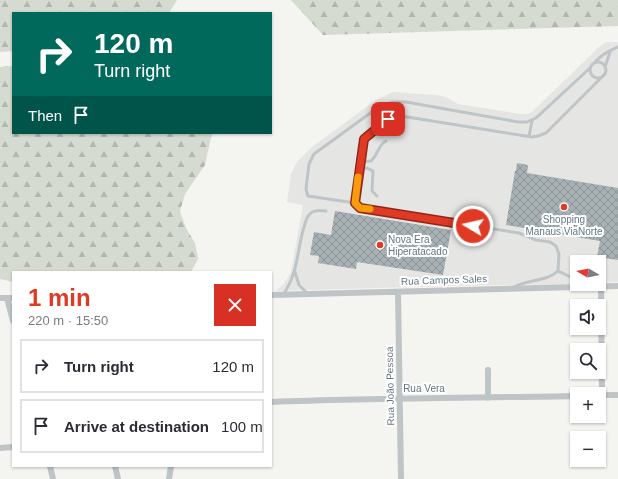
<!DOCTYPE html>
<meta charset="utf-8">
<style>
:root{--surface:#fff;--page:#f7f7f7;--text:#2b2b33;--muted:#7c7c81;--line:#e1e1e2;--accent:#e03a25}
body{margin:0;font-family:Helvetica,sans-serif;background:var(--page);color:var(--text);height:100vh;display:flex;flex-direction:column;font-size:15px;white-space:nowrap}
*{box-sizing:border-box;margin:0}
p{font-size:13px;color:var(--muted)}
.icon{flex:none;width:22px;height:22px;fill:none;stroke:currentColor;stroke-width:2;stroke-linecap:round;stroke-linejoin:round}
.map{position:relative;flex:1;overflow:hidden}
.details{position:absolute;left:12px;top:271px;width:260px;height:196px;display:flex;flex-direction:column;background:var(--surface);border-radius:0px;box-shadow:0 1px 3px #0004}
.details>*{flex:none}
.hud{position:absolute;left:12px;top:12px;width:260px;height:122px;border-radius:0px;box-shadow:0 1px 3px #0004;background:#00695c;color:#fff;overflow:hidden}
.needle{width:26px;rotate:279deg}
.buttons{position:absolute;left:570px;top:255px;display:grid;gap:8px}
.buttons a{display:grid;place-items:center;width:36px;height:36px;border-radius:0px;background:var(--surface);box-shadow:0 1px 3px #0004;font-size:20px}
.pin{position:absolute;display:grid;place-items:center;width:34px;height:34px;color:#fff;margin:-17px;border-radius:8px;box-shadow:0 2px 6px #0006}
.me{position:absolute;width:44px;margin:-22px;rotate:279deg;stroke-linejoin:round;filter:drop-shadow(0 0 3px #0008)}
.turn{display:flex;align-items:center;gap:14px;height:84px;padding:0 16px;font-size:18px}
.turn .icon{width:52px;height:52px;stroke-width:2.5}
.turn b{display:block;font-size:28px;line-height:34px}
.then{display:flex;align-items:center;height:38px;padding:0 16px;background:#0003;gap:8px;font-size:15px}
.round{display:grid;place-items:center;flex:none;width:42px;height:42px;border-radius:0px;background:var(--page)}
.summary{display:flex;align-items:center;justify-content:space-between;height:68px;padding:0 16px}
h1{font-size:24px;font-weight:600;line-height:30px;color:var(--accent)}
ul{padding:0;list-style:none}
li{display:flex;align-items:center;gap:12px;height:54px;margin:0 8px 6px;padding:0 8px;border:2px solid var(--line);border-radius:0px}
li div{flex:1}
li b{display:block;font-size:15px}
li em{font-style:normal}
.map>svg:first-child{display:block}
.built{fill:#e5e5e4}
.forest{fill:url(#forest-firs)}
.building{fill:url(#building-cross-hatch)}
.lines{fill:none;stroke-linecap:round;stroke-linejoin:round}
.service{stroke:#bfc4c6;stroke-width:3}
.minor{stroke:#bfc4c6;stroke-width:6}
.route-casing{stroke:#922618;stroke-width:10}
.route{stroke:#e03a25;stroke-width:7}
.slow{stroke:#f59e0b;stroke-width:7}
.poi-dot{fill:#e03a25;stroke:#fff;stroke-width:1.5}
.labels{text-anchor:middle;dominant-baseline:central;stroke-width:4;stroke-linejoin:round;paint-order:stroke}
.poi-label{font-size:10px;fill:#647781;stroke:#fff}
.street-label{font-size:10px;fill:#647781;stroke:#fff}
</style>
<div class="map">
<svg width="618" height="479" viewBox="0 0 618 479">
<defs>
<pattern id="forest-firs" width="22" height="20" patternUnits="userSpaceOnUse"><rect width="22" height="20" fill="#d6dbd1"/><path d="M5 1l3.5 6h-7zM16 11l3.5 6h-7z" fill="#b1b6af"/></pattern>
<pattern id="building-cross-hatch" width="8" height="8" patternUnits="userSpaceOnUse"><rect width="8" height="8" fill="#a7b0b3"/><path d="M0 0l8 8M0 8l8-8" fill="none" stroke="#8c9497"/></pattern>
</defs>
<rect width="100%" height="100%" fill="#f4f4f0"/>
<path class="built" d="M606,42H618V282L599,283V262H577V284H583L447,286L275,291L284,284L291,272L303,205L287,202L291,174L297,162L312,147L376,100L393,92L437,95L445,97L458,104L521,114H528L532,112L599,47Z"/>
<path class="forest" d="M0,0H177L169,13H13V51L0,52Z
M291,0H618V26L323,35Z
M13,66V133H212L205,165L185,194L180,211L186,228L195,243L198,259L191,272H13V282L0,279V67Z"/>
<path class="building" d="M517,163L528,165L527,173L618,188V260L597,257L600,241L506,225L515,171H516Z
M335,211L451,230L443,275L357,262L356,269L318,263L319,256L310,255L314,232L331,235Z"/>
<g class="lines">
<path class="service" d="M590 70a8 8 0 1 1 16 0a8 8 0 1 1-16 0Z
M595,62C604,53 607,52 618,47
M605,67L610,52
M529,136L532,121
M360,162L371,161C378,155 378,145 386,141
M359,169L367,168L373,171L372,191L377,196
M355,203L364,139C374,130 387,115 401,116L532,137L538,136L546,133L602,77
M558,271L559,254L556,246L550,242L536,240L519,233L360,208L355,203L308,196L306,189L309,164L314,154L380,106L393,102H406L518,122H527L536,118L590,68
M295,272L299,285L307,293
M514,287C528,279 546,282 558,271L577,280
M283,295C301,268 296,245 307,218C311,210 317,210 326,211"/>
<path class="minor" d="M601,286L602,395
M398,292L401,479
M271,295L618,286
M0,298H13
M7,298L13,321
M488,370V398
M600,395H618
M271,402C373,398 475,398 577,396
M0,448L13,447
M50,466L53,479
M115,466L118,479
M169,479L171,466"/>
</g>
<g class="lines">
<g class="route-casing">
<path id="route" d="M388,119L364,139L355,203L360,208L473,226"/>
</g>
<use href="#route" class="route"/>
<path class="slow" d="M358,177L355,203L360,208L370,209"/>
</g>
<g class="poi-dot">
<circle cx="564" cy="207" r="4"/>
<circle cx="380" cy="245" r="4"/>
</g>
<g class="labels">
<g class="poi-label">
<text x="564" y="219">Shopping<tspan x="564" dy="12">Manaus ViaNorte</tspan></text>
<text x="388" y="239" text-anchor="start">Nova Era<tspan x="388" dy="12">Hiperatacado</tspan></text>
</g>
<g class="street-label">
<text transform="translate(444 280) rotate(-2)">Rua Campos Sales</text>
<text transform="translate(390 386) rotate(-91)">Rua João Pessoa</text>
<text x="424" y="388">Rua Vera</text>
</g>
</g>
</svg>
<div class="buttons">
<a><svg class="needle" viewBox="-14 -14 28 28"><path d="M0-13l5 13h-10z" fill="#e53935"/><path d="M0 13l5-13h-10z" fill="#7c7c81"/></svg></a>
<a><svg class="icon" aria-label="sound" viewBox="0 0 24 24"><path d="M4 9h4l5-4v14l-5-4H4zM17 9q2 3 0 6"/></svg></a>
<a><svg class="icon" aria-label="search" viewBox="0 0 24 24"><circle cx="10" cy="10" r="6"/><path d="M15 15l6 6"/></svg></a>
<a>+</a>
<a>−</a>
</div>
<div class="pin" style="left:388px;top:119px;background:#d93025"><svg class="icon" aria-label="arrive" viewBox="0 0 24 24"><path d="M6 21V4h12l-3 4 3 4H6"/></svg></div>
<svg class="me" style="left:473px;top:226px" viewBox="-20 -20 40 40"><circle r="17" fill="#e03a25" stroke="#fff" stroke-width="3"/><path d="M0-11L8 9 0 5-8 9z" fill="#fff"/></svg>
<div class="hud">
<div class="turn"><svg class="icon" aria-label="right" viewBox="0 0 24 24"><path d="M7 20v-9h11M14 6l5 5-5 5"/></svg><div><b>120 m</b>Turn right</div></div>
<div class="then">Then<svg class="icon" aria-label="arrive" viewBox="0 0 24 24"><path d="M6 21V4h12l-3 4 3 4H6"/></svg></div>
</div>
<section class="details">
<div class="summary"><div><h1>1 min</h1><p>220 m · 15:50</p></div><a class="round" style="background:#d93025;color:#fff"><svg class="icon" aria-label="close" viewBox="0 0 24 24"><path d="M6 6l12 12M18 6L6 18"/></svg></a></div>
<ul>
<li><svg class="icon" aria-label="right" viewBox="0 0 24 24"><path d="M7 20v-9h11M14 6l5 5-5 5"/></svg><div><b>Turn right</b></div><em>120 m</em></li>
<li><svg class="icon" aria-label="arrive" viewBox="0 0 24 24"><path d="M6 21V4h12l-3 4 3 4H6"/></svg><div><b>Arrive at destination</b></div><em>100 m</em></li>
</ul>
</section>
</div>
